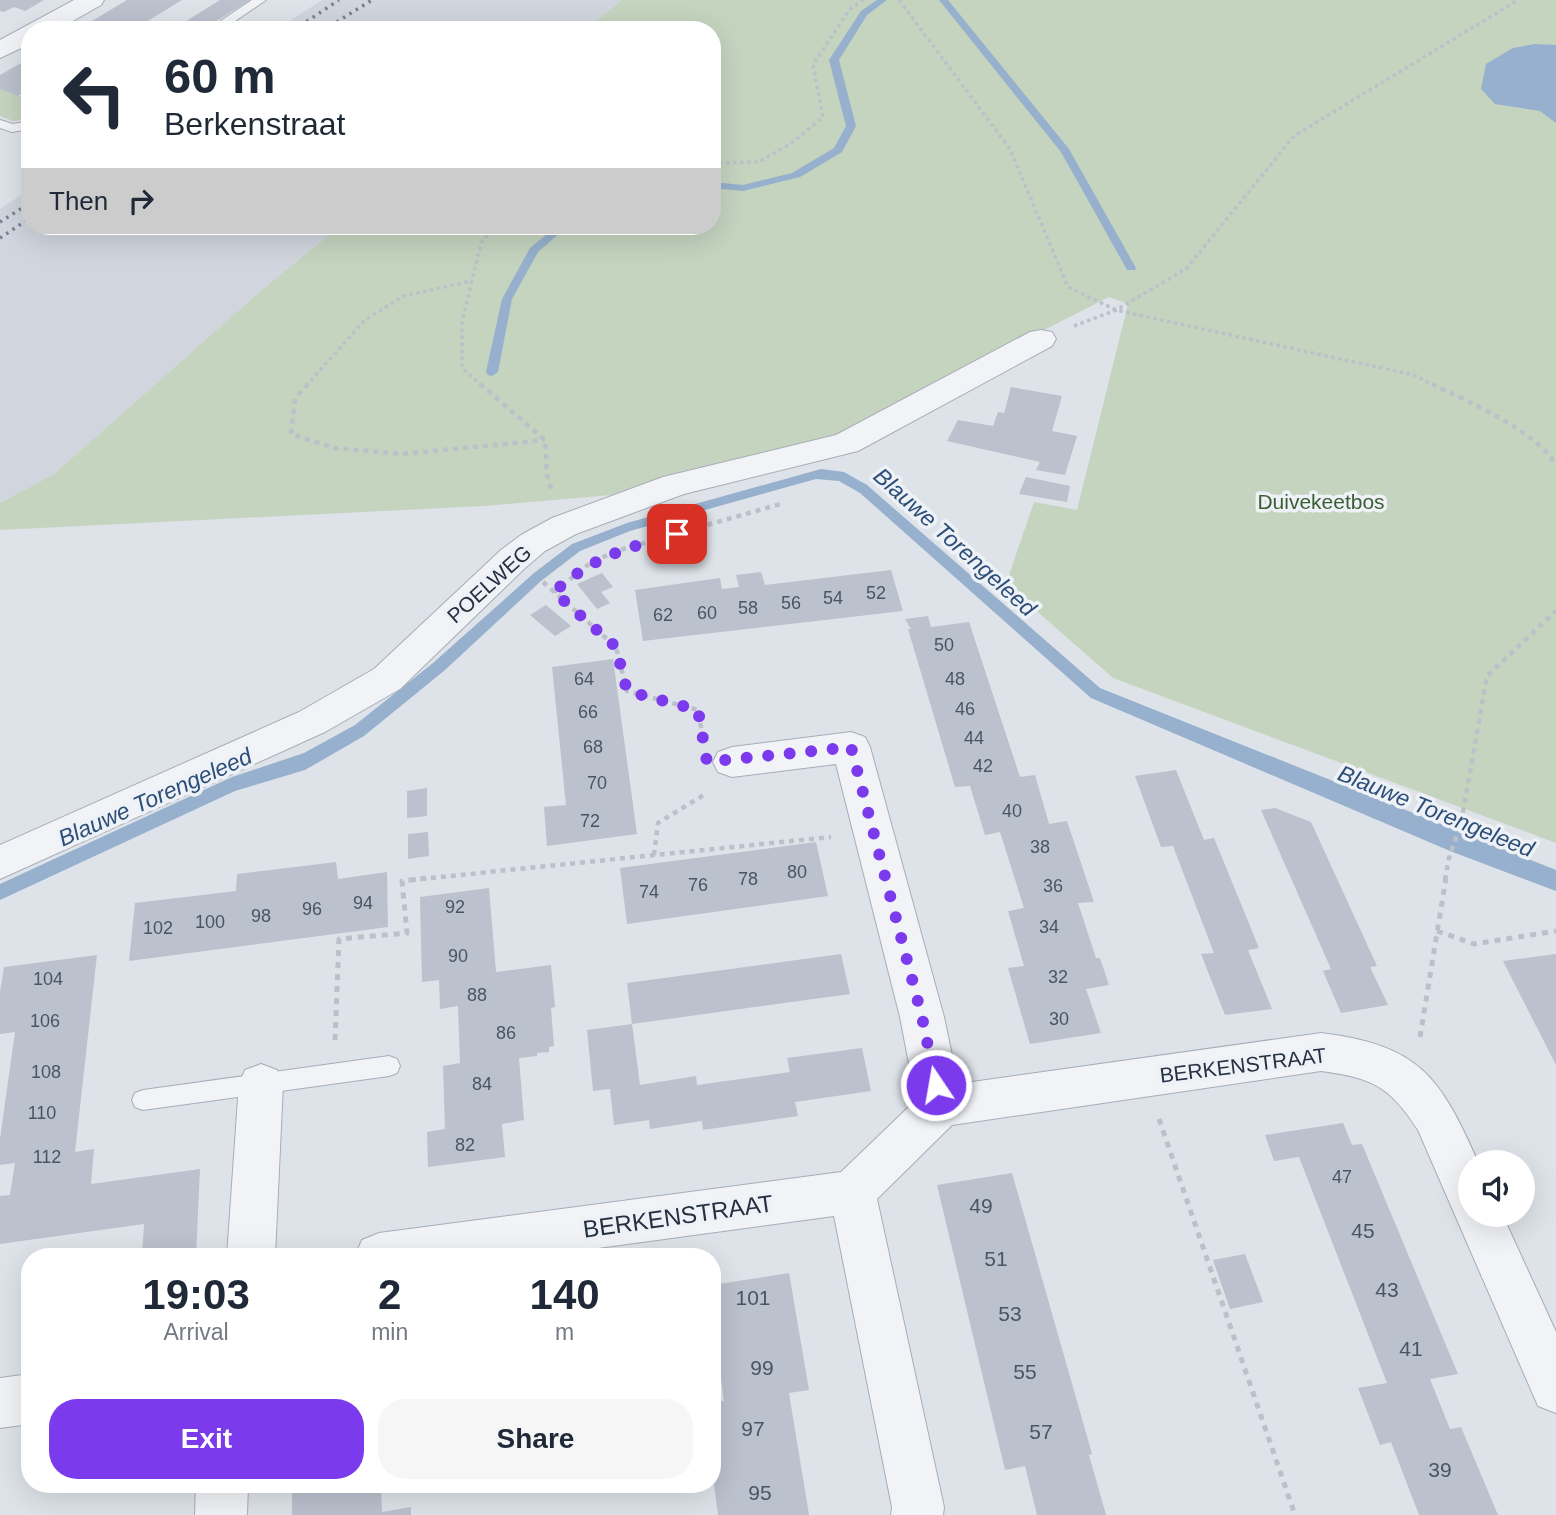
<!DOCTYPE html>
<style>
:root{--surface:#fff;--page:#f6f6f7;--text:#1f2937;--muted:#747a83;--accent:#7c3aed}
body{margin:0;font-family:Arial,sans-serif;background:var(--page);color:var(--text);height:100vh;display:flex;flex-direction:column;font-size:26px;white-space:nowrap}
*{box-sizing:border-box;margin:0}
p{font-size:23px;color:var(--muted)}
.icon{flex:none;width:38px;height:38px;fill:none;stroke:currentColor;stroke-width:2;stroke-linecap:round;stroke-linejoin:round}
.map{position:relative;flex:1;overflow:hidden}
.drawer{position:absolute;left:21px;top:1248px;width:700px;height:245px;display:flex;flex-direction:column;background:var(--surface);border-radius:28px;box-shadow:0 7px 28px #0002}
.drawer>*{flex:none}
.top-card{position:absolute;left:21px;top:21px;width:700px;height:214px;border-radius:28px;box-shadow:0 7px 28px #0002;background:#fff;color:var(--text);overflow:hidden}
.controls{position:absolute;left:1458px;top:1150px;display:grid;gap:14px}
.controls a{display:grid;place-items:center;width:77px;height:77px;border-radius:50%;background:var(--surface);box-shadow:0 7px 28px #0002;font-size:35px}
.pin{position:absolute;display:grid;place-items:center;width:60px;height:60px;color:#fff;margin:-30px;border-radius:14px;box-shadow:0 4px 10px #0006}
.me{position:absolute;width:77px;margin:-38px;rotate:348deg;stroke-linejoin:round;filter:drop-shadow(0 0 5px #0008)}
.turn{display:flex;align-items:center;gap:24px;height:147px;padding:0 28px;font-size:32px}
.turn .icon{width:91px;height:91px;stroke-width:2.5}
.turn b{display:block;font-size:49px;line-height:60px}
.then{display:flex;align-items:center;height:66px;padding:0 28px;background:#0003;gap:14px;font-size:26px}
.eta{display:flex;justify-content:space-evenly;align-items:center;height:119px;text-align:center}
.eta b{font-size:42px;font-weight:700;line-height:49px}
.primary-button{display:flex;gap:14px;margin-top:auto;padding:14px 28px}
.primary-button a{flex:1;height:80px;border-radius:28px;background:var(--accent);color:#fff;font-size:28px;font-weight:700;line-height:80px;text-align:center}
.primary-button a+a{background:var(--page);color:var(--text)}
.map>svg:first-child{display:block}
.built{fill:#d0d5de}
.green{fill:#c4d4bf}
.water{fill:#96b0cd}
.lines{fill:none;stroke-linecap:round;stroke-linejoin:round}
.stream{fill:#96b0cd;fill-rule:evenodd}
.building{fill:#bbc1cd}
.lane-casing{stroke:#a7adb7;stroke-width:2}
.street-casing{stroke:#a7adb7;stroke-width:2}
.path-far2{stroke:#bcc0c8;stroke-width:3.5;stroke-dasharray:3.5 3.5;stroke-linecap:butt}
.path-far1{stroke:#bcc0c8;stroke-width:4.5;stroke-dasharray:5 5;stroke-linecap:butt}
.path{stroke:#bcc0c8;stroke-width:5;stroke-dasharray:6 6;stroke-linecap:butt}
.lane{fill:#f1f3f7;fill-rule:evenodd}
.street{fill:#f1f3f7;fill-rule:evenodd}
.rail{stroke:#768194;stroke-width:3.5;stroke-dasharray:2.5 5;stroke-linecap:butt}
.route{stroke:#7c3aed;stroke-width:12;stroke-dasharray:0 21.6}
.labels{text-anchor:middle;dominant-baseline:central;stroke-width:7;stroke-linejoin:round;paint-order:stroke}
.number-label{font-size:18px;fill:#4b5465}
.park-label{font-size:21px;fill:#3a5f32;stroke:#eef2f7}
.street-label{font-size:21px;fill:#263042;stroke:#eef2f7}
.near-number-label{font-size:21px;fill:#4b5465}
.water-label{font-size:23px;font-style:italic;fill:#2c4e79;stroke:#eef2f7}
.near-street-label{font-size:24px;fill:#263042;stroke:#eef2f7}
</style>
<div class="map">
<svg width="1556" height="1515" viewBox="0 0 1556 1515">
<rect width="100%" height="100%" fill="#dee3e9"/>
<path class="built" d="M322,0H622L585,30H276Z
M30,189V226H340L263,289L54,474L0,503V209Z"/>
<path class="green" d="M622,0H1556V843L1113,678L1006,584L1034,502L1077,510L1128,304L1109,297L800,454L623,494L484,506L0,530V503L54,474L263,289L340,226H712V30H585Z
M0,89L30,100V119L13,121L0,116Z"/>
<path class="water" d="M1535,44L1556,45V123L1540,111L1495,104L1481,89L1486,64L1513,48Z
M821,469L844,472L867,485L1100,688L1556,870V891L1450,851L1091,698L860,493L839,481L816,479L630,531L580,551L541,581L445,670L364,736L305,770L235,791L0,900V884L232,777L304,753L355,725L433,663L534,573L572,544L627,523Z"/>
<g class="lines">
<path class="stream" d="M877,0H887L867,15L839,60L856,126L842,152L800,177L743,191L712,188V182L743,185L792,173L834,148L846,126L829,60L861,11Z
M939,0H948L1069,149L1136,268L1135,270H1127L1126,268L1061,152Z
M557,226H568L538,252L512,299L498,372L492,376L488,375L486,372L502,299L530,248Z"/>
</g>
<path class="building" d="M0,0H44L25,11L14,7L4,12L0,11Z
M127,0H182L133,30H77Z
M220,0H250L202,30H172Z
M30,58V89L18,96L0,89V75Z
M1011,387L1062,396L1052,431L1077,436L1065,475L1036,470L1040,462L947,441L958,420L993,426L998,412L1004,413Z
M1026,477L1070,486L1067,502L1019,494Z
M891,570L903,611L643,641L635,590L720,578L722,589L739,587L736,575L761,572L765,585Z
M602,573L613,587L601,592L610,603L597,609L577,584Z
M546,605L571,626L555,636L530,615Z
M928,616L931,627L969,622L1020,777L1035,775L1049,824L1067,821L1094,902L1078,903L1096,958H1100L1109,985L1086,989L1101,1033L1030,1044L1008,968L1024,966L1008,911L1024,908L1000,832L985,835L970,786L955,787L908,629H911L905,619Z
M613,659L637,834L547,846L544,807L566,805L552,667Z
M1176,770L1204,840L1214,838L1259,948L1248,950L1272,1009L1225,1015L1201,954L1214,953L1173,846L1161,847L1135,776Z
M427,788V816L407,818V791Z
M1275,808L1311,822L1377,966L1370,967L1388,1005L1341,1013L1323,971L1331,969L1261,810Z
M428,832L429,856L408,859V834Z
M816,842L828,896L627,924L620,868Z
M336,862L338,879L387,872L388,927L129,961L135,903L236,891L237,874Z
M489,888L496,972L551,965L555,1007L551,1008L554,1046L549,1047V1052L537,1053V1056L519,1058L524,1120L502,1124L505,1157L428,1167L427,1132L445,1129L443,1066L460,1063L458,1006L440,1009L439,980L422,982L420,897Z
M841,954L850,994L632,1024L627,983Z
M1556,954V1065L1503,961Z
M97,955L75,1152L94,1149L91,1184L200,1169L196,1256H142L144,1224L0,1244V1196L10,1195L15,1163L0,1165V1139L15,1032L0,1034V992L4,967Z
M632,1024L640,1085L696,1076L697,1085L790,1072L787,1058L862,1048L871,1091L795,1102L798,1116L703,1130L702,1121L650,1129L649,1120L614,1125L610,1089L593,1091L587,1030Z
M1343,1123L1352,1145L1362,1144L1458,1374L1430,1379L1450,1429L1461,1427L1498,1515H1419L1391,1442L1380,1445L1358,1388L1387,1383L1299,1157L1274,1161L1265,1135Z
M1012,1173L1092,1454L1089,1455L1106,1515H1037L1025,1466L1005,1470L937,1185Z
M1245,1254L1263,1302L1230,1309L1213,1260Z
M789,1273L809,1390L789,1393L809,1515H718L712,1470V1402L724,1401L712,1309V1285Z
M292,1484H381L382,1512L411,1507V1515H292Z"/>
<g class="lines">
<g class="lane-casing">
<path id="lane" d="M252,0H266L222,30H207Z
M0,120L13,124L30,121V129L12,132L0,128Z
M389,1056L397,1059L400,1066L397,1073L389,1076L143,1110L135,1107L132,1100L135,1093L143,1090Z"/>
</g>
<g class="street-casing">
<path id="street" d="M74,0H104L101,5L57,30H30V44L0,58V40Z
M1041,330L1052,332L1056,339L1052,346L858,451L684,494L576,534L545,551L525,568L400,689L325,732L0,879V845L299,712L374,669L501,550L521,535L552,518L663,477L836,435L1030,332Z
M851,732L865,737L870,747L944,1017L958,1084L1321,1033C1419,1045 1440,1076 1478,1162H1470V1214H1502L1556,1332V1413L1538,1406L1418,1130C1389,1086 1373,1078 1321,1071L952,1125L877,1199L944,1507L943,1515H891L892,1507L834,1216L539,1256H355L362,1240L379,1233L841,1172L916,1100L900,1017L836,764L732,777L718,772L713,762L718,752L732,747Z
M261,1064L277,1070L283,1084L275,1256H227L239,1084L245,1070Z
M30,1374V1424L0,1428V1378Z
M196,1484H248L247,1515H195Z"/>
</g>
<path class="path-far2" d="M899,0L1010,149L1068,287L1116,310L1414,375L1436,386
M712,163L759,162L792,143L823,117L813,65L849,10L863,0
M1074,326L1116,310L1186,269L1294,136L1518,0
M306,386L365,320L404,296L471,281
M482,386L462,368V322L481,243L495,226"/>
<path class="path-far1" d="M308,384L295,398L291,434L334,448L403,454L545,440
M480,384L545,440L547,475L552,492
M1432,384C1467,401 1537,431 1556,465
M543,582L616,647L627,691L698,710L703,738
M554,592L593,561L623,549L784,503
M654,855L658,823L707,793
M411,880L831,837
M1445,880L1449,858L1461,823L1487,676L1556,611"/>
<path class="path" d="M1437,931L1474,944L1556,931
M1420,1037L1446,878
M335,1040L339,939L407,933L402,881L428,878
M1159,1119L1295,1515"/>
<use href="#lane" class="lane"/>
<use href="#street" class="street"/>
<path class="rail" d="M294,30L339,0
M324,30L372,0
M0,222L30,203
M0,238L30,218"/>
</g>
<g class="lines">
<path class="route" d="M677,534C624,549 596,555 554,592L616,647L627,691L698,710L707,762L851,747L922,1017L936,1085"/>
</g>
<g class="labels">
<g class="number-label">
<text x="876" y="593">52</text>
<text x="833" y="598">54</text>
<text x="791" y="603">56</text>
<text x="748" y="608">58</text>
<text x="707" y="613">60</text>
<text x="663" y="615">62</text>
<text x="944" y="645">50</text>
<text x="584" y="679">64</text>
<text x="955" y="679">48</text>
<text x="965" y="709">46</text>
<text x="588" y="712">66</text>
<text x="974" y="738">44</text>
<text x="593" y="747">68</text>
<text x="983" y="766">42</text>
<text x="597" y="783">70</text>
<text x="1012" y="811">40</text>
<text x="590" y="821">72</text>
<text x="1040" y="847">38</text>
<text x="797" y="872">80</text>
<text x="748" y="879">78</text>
<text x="698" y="885">76</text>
<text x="1053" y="886">36</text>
<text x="649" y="892">74</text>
<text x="363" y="903">94</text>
<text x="455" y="907">92</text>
<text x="312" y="909">96</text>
<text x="261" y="916">98</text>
<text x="210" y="922">100</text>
<text x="1049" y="927">34</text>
<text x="158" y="928">102</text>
<text x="458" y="956">90</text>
<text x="1058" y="977">32</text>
<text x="48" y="979">104</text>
<text x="477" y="995">88</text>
<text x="1059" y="1019">30</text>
<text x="45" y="1021">106</text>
<text x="506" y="1033">86</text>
<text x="46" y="1072">108</text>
<text x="482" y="1084">84</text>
<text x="42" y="1113">110</text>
<text x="465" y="1145">82</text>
<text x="47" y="1157">112</text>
<text x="1342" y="1177">47</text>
</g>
<g class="park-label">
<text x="1321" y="501">Duivekeetbos</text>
</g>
<g class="street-label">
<text transform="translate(489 584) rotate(-42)">POELWEG</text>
<text transform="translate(1243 1065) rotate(-7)">BERKENSTRAAT</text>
</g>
<g class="near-number-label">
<text x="981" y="1205">49</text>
<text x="1363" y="1230">45</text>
<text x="996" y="1258">51</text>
<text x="1387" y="1289">43</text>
<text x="753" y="1297">101</text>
<text x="1010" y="1313">53</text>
<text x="1411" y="1348">41</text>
<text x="762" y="1367">99</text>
<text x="1025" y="1371">55</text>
<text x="753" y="1428">97</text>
<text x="1041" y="1431">57</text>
<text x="1440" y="1469">39</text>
<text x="760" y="1492">95</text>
</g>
<g class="water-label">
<text transform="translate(955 542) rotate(42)">Blauwe Torengeleed</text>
<text transform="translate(155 797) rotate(-24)">Blauwe Torengeleed</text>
<text transform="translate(1436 811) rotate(22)">Blauwe Torengeleed</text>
</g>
<g class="near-street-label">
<text transform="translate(678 1216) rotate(-8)">BERKENSTRAAT</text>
</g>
</g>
</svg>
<div class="controls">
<a><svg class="icon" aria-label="sound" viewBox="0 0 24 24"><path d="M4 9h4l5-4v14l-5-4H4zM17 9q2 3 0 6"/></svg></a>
</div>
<div class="pin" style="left:677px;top:534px;background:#d93025"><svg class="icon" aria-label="arrive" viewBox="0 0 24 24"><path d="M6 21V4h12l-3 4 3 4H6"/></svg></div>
<svg class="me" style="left:936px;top:1085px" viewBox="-20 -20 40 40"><circle r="17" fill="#7c3aed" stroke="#fff" stroke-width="3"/><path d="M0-11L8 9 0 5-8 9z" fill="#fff"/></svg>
<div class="top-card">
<div class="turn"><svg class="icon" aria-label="left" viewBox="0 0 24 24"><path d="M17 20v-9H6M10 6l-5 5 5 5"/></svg><div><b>60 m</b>Berkenstraat</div></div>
<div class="then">Then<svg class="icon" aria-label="right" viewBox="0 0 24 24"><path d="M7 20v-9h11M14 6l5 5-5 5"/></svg></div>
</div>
<section class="drawer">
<div class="eta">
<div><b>19:03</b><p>Arrival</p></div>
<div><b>2</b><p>min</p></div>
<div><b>140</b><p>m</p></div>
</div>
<div class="primary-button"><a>Exit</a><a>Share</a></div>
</section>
</div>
